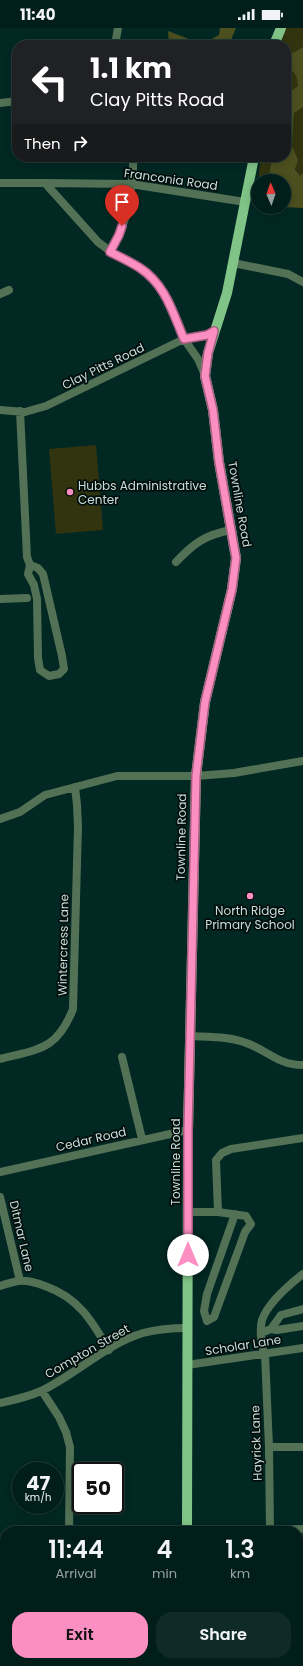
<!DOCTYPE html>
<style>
:root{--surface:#021e1a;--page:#102b27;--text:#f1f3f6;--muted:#96a2a2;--line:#233c39;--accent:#fc8fc2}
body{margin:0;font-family:Poppins,sans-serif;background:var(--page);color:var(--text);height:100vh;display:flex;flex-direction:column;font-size:15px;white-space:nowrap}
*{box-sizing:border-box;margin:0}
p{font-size:13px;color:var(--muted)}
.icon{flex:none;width:22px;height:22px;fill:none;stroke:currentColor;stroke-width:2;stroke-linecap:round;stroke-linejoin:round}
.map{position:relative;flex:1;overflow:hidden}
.details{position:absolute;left:0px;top:1498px;width:303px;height:140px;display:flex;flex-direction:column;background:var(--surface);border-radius:16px 16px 0 0;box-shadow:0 2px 10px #0003,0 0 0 1px var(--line)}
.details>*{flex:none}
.banner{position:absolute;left:12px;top:12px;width:279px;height:122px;border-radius:16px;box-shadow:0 2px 10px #0003,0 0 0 1px var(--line);background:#202124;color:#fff;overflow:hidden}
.needle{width:26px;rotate:358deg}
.fabs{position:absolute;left:251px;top:146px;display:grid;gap:8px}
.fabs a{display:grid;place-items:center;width:40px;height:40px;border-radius:50%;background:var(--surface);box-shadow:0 2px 10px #0003,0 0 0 1px var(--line);font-size:20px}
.speed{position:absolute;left:12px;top:1434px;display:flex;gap:8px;font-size:20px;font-weight:700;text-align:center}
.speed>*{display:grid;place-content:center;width:52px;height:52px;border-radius:50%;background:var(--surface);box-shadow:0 2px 10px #0003,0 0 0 1px var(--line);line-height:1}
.speed small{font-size:10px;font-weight:400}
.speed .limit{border:2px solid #111;border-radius:6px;background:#fff;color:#111}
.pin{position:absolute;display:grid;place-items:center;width:34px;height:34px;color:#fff;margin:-41px -17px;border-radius:50% 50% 50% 0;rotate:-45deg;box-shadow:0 0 4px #0007}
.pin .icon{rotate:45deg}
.me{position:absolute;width:44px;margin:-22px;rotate:0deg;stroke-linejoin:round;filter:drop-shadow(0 0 3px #0008)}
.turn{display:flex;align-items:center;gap:14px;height:84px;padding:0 12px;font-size:18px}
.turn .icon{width:52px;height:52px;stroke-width:2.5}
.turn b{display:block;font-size:28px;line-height:34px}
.then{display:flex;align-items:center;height:38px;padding:0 12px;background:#0003;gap:8px;font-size:15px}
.eta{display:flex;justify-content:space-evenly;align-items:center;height:68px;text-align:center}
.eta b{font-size:24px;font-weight:600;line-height:28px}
.primary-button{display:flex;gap:8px;margin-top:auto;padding:8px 12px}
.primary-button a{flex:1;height:46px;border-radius:16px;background:var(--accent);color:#111;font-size:16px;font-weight:600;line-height:46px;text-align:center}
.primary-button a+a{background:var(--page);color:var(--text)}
.status{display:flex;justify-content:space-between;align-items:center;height:28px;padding:0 20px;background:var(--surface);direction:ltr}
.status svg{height:11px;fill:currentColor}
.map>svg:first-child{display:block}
.green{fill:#32340f}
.forest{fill:#4c4f1e}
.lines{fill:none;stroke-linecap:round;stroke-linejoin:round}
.minor{stroke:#537255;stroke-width:8}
.major{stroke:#81c487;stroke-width:10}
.route-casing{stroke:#a45d7e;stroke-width:10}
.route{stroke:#fc8fc2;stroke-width:7}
.poi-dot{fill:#fc8fc2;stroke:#020e0c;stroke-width:1.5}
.labels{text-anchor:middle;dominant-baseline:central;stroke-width:3.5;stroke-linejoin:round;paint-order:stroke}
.street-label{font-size:12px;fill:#c9ddd8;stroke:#020e0c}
.poi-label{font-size:12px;fill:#c9ddd8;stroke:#020e0c;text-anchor:start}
</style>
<div class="status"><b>11:40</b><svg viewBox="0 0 49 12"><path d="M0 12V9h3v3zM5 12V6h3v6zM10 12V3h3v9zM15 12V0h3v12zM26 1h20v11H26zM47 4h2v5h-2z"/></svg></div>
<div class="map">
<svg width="303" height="1638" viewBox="0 0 303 1638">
<rect width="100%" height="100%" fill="#022823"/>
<path class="green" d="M278,0H303V69L286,72V17H277Z
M303,79V145L300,149C288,130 293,105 294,84Z
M261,129H272L268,153H258Z
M96,417L103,502L56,506L49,421Z"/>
<path class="forest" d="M220,0H236L229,17H169L168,3L202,16L219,7Z
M303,19V79L294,85L292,118L298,132L295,141L300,148L303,145V180L284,179V153H268L272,129H286V67L298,58C297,48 296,44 286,39V26L295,24Z"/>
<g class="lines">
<path class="minor" d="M115,17L118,0
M0,75L17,73
M0,155H45L98,214L110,223L140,240L159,258L169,273L184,311L198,331L205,347
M45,155L131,156L245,174
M110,223C113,218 117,213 119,207C128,188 134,150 133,129
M233,235L288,246L303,254
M0,266L9,262
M0,382L25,384L46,378L184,311L207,307L214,303
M20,383L27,529L30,537L38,540L43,546L62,628L64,641L59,646L49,648L40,642L38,630L37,571L34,557L28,546L30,537
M176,534C194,515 205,507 231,502
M0,571L27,570
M0,791L20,784L45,767L117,748H196L234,745L303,733
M190,1008C210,1009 230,1008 249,1016C269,1024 279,1037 303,1037
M122,1029L142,1111
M0,1031C39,1021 57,1022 73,981L78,798L77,777L75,759
M0,1144L188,1102
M0,1169L20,1253
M188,1184H218L246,1188L251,1196L245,1204L214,1289L207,1293L204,1283L207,1266L235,1186
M218,1184L216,1132L222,1125L231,1121L303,1110
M0,1258C6,1256 12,1254 18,1253C26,1252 37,1255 45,1258C79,1270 92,1293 109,1322
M271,1301L277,1302L303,1298
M261,1305L271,1301L281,1287L303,1281
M264,1326C262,1315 259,1303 262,1292C268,1275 289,1257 303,1246
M265,1326L269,1419L270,1503
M187,1337L303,1320
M42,1363L59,1389L66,1404L70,1419L69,1503
M0,1375C14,1372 28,1369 41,1363C75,1347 106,1316 143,1305C158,1301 173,1300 188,1300
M269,1419H303
M270,1502L303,1501
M0,1581H5
M85,1633L89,1638
M270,1633V1638
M95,1638L101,1633"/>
<path class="major" d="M274,17L281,0
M187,1503L188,1102L196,748L205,674L232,561L236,530L219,434L213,382L205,348L208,325L227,265L254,129
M188,1633V1638"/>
</g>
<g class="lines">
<g class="route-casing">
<path id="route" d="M122,198L119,207L110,224C120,229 131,234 140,240C165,256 173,285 184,311L207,307L214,303L208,325L205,348L213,382L219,434L236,530L232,561L205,674L196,748L188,1102V1227"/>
</g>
<use href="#route" class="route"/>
</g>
<g class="poi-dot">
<circle cx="70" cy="464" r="4"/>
<circle cx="250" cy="868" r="4"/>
</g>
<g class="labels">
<g class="street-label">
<text transform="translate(171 151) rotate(8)">Franconia Road</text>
<text transform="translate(103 338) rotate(-26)">Clay Pitts Road</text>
<text transform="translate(240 476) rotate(80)">Townline Road</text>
<text transform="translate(181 809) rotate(-89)">Townline Road</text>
<text transform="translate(63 917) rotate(-89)">Wintercress Lane</text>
<text transform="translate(91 1111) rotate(-13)">Cedar Road</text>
<text transform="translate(175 1134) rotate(-90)">Townline Road</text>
<text transform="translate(22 1208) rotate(77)">Ditmar Lane</text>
<text transform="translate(243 1317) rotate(-9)">Scholar Lane</text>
<text transform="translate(87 1323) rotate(-30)">Compton Street</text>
<text transform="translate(256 1415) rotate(-92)">Hayrick Lane</text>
</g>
<g class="poi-label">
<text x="78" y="457">Hubbs Administrative<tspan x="78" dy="14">Center</tspan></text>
<text x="250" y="882" text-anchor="middle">North Ridge<tspan x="250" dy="14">Primary School</tspan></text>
</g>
</g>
</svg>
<div class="fabs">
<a><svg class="needle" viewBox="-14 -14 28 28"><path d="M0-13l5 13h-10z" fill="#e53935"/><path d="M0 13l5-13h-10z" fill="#96a2a2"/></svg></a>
</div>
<div class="speed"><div>47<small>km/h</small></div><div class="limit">50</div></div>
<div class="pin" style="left:122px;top:198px;background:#d93025"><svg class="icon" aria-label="arrive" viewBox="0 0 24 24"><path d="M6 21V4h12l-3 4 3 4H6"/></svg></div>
<svg class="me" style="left:188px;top:1227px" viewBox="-20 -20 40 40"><circle r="19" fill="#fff"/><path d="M0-13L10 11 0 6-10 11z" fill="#fc8fc2"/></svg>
<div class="banner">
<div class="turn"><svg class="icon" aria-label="left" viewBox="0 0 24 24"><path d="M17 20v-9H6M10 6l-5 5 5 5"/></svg><div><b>1.1 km</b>Clay Pitts Road</div></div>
<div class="then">Then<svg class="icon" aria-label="right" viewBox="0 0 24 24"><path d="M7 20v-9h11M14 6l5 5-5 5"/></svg></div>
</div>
<section class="details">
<div class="eta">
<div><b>11:44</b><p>Arrival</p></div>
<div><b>4</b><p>min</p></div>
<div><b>1.3</b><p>km</p></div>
</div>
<div class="primary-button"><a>Exit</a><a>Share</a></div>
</section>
</div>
